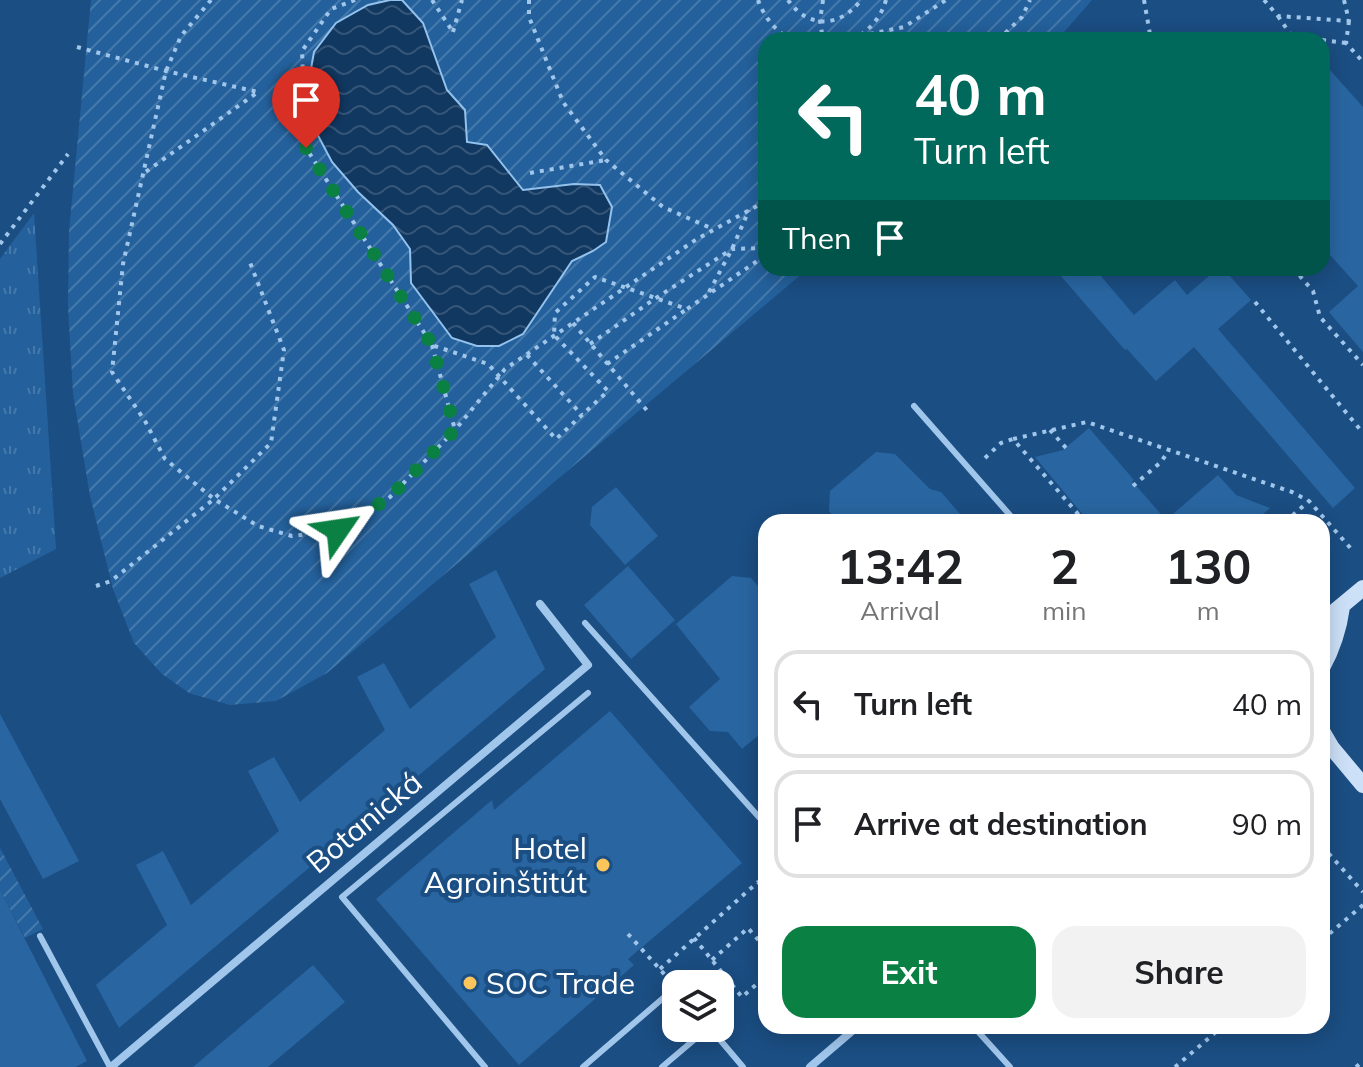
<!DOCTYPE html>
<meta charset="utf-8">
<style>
:root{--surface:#fff;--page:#f2f2f2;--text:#202124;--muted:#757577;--line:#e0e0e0;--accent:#0b8043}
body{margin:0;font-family:Mulish,sans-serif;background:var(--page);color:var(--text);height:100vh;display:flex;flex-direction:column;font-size:30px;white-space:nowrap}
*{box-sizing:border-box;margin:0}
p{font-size:26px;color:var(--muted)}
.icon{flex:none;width:44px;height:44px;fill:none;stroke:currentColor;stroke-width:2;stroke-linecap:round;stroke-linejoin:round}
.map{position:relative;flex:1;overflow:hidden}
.side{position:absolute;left:758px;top:514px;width:572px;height:520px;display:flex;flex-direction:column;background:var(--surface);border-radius:24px;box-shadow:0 4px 20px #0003}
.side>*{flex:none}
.guide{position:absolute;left:758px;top:32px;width:572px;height:244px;border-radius:24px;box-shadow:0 4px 20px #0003;background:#00695c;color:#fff;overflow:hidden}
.fabs{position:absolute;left:662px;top:970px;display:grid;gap:16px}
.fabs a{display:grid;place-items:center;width:72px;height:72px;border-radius:16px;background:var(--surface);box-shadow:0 4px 20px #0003;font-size:40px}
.pin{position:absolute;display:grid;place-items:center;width:68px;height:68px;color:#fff;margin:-82px -34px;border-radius:50% 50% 50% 0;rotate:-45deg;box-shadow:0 0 8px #0007}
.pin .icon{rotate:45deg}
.me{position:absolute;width:88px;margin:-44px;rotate:58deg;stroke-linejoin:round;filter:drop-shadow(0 0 6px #0008)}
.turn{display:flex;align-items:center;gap:28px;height:168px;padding:0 24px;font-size:36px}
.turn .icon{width:104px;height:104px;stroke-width:2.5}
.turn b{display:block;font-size:56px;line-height:68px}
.then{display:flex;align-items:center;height:76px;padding:0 24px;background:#0003;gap:16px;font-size:30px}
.eta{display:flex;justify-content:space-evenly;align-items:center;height:136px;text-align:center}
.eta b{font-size:48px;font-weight:700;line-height:56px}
.cta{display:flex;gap:16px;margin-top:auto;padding:16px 24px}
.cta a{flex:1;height:92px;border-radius:24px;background:var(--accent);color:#fff;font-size:32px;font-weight:700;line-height:92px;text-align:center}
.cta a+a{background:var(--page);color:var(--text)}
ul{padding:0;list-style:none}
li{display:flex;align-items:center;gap:24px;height:108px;margin:0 16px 12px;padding:0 8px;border:4px solid var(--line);border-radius:24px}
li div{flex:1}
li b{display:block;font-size:30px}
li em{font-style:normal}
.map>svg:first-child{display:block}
.grass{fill:url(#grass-tufts)}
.garden{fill:url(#garden-furrows)}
.water{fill:url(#water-waves);stroke:#93c2ed;stroke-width:2}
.building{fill:#2966a1}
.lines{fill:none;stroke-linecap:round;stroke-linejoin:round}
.path{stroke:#a0c6eb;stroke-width:4;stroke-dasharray:4 6;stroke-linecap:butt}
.lane{stroke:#a0c6eb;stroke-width:6}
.street{stroke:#a0c6eb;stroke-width:8}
.secondary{stroke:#cce1f8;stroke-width:16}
.route{stroke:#0b8043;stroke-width:14;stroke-dasharray:0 25.2}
.poi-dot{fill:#fcc55c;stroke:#1b4e83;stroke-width:3}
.labels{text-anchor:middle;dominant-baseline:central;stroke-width:8;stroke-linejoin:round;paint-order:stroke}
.street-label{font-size:30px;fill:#fff;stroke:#1b4e83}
.poi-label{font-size:30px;fill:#fff;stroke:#1b4e83;text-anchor:end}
</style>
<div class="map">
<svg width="1363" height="1067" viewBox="0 0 1363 1067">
<defs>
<pattern id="grass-tufts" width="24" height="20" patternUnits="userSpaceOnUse" patternTransform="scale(2)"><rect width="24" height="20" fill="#24619c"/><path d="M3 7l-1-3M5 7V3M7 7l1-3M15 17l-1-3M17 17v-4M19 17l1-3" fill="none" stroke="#4579ab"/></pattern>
<pattern id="garden-furrows" width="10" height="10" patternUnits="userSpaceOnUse" patternTransform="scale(2)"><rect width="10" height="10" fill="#24619c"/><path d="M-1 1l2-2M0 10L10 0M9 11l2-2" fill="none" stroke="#4579ab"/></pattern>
<pattern id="water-waves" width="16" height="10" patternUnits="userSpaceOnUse" patternTransform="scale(2)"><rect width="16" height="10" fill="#113861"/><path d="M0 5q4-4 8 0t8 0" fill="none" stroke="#355679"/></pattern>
</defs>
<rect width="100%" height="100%" fill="#1b4e83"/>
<path class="grass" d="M34,213L56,549L0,578V259Z"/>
<path class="garden" d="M91,0H1092L1057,40H766V268H809L327,673L276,701L230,705L189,693L162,674L134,643L113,589L90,496L73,394L68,307L69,231Z
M0,848L43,929L25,938L0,890Z"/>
<path class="water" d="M390,0H402L423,23L447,90L465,110L467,142L487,145L523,190L574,184L600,185L612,207L606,242L593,251L572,261L523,334L499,346H477L452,338L411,283L410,249L393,225L358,192L332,162L314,128L307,91L314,52L336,23L368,5Z"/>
<path class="building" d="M1322,61L1363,107V352L1329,312L1358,286L1322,246Z
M1054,268H1094L1134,315L1175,280L1187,295L1218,268H1223L1251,300L1218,329L1355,488L1333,508L1194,347L1156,381L1127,349L1125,350Z
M1089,428L1134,480L1132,481L1166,520L1218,475L1236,495L1270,508L1254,522H1089L1035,457L1063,450Z
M876,452L895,454L930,489L941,492L967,522H838L829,511L830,491Z
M616,487L658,536L625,565L590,525L592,507Z
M628,566L675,620L631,659L584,605Z
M496,570L545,669L119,1028L96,985L167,925L136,865L163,851L191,905L279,831L248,771L274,757L300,802L385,730L357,677L384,663L410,709L496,637L469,584Z
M732,576L751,578L766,596V734H760L742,749L728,732L710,731L689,707L720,679L676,624Z
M610,711L742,863L628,959L634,965L519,1065L376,899L492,800L494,810Z
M0,714L79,861L43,879L0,799Z
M0,890L87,1061L76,1067H0Z
M313,965L345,1002L268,1067H193Z"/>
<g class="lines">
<path class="path" d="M211,0L181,36L166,71L123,264L112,372L145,421L165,459L214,499L258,526L292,536L338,530L390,497L455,430L505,369L697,239L766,201
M355,0L331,9L302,51L306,148L432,345L488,364L556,439L608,391L554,335L555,313L595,277L687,309L766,255
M432,0L453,32
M529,0V17L563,102L606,160L663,207L713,229
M758,0C764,17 776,32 792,40
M788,0C808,29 840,28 861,0
M823,0L820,21L823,40
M1144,0L1151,40
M1264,0L1278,16L1349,21L1344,0
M1278,16L1293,38L1291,40
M1349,21L1346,43L1363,62
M453,32L462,0
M860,36L904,27L946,0
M1293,38L1321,40
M852,40C868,32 881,18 886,0
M998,40L1022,17L1030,0
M1322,40L1346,43
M77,47L166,71L258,92L144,173
M530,173L606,160
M0,244L68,154
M1293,268L1313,291L1320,317L1363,365
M709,292L732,249L749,210
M1255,302L1363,433
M573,323L650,414
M590,344L656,298L732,249L766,248
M432,345L455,430
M527,355L582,415
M607,364L687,309
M1050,430L1066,448
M985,458L1001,443L1013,439
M1133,486L1161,462L1169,450
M1085,522L1013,439L1087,422L1292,492L1309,501L1353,551
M1285,522L1309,501
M96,586L111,581L214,499L271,443L284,350L249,260
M1322,846L1363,892
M628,934L666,976
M694,938L742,997L766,976
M1322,940L1363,905
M712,960L748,928L766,949
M660,969L758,882L766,892
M1175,1067L1223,1026
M1356,1067L1363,1061"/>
<path class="lane" d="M914,406L1016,522
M585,623L766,825
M40,936L110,1067
M973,1026L1010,1067
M710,1028L743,1067
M485,1067L342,897L588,693
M583,1067L676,987
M662,1067L708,1028"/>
<path class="street" d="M111,1067L588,665L540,604
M810,1067L858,1026"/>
<path class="secondary" d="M1322,622L1363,588
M1322,668C1333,648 1339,629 1342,607
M1322,731L1332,748L1363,785"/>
</g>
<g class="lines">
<path class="route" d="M306,148L432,345L455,430L390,497L338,530"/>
</g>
<g class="poi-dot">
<circle cx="603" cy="865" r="8"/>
<circle cx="470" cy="983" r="8"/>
</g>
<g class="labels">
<g class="street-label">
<text transform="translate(364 822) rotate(-40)">Botanická</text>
</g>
<g class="poi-label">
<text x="587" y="848">Hotel<tspan x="587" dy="34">Agroinštitút</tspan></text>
<text x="486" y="983" text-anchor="start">SOC Trade</text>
</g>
</g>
</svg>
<div class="fabs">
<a><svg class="icon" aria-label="layers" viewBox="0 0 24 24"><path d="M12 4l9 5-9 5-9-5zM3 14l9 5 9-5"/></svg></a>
</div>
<div class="pin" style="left:306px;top:148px;background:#d93025"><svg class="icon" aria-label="arrive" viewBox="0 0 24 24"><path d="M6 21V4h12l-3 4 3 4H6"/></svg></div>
<svg class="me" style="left:338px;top:530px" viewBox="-20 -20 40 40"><path d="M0-17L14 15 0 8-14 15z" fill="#0b8043" stroke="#fff" stroke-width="4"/></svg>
<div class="guide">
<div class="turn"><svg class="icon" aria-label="left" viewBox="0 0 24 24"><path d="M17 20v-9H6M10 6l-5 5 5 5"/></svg><div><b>40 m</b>Turn left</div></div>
<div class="then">Then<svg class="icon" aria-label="arrive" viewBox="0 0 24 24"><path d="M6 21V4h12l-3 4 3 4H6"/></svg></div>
</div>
<section class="side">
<div class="eta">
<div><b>13:42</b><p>Arrival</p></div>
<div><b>2</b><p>min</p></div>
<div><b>130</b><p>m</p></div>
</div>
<ul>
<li><svg class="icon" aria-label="left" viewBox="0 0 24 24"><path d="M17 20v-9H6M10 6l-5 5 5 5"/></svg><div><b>Turn left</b></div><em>40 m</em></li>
<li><svg class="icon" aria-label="arrive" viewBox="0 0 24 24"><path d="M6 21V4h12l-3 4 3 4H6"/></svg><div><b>Arrive at destination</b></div><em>90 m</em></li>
</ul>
<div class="cta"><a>Exit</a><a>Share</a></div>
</section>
</div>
